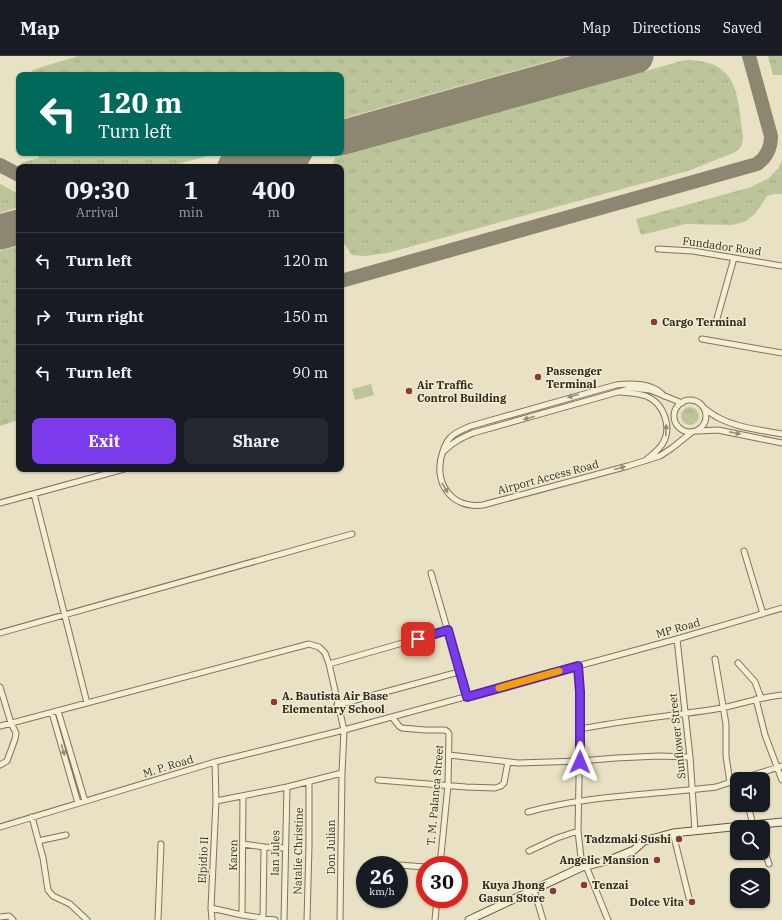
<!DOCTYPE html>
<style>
:root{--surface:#171b24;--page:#242831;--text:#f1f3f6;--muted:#9ea1a6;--line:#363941;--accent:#7c3aed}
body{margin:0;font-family:"IBM Plex Serif",serif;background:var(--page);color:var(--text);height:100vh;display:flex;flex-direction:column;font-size:15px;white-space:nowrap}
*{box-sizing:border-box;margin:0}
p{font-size:13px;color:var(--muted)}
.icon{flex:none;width:22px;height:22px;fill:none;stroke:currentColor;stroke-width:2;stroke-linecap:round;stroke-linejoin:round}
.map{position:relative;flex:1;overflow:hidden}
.panel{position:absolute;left:16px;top:108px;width:328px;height:308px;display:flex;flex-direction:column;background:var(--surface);border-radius:8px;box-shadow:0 1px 3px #0004}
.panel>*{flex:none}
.hud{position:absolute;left:16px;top:16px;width:328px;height:84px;border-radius:8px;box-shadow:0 1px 3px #0004;background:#00695c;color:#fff;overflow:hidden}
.fabs{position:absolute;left:730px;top:716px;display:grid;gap:8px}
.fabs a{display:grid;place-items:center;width:40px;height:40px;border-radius:8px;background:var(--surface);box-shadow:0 1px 3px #0004;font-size:20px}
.speed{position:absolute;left:356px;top:800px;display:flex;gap:8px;font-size:20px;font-weight:700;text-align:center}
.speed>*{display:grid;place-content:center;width:52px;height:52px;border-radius:50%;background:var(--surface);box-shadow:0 1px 3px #0004;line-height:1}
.speed small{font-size:10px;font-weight:400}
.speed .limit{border:6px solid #d22;background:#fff;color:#111}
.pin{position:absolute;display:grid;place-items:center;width:34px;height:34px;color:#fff;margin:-17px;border-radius:8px;box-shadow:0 2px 6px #0006}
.me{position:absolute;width:44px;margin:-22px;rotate:1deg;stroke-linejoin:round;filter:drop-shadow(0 0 3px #0008)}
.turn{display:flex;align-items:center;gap:14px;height:84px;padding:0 16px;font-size:18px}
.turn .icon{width:52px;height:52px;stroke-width:2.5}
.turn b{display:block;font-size:28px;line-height:34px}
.eta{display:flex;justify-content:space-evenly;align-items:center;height:68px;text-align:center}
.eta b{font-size:24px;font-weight:800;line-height:28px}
.button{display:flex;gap:8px;margin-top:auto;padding:8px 16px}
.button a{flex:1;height:46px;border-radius:8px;background:var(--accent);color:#fff;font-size:16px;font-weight:800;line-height:46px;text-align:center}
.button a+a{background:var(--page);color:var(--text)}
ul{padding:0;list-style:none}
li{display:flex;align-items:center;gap:12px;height:56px;padding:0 16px;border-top:1px solid var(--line)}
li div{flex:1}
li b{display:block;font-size:15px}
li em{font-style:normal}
header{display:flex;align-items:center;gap:24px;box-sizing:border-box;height:56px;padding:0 20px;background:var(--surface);border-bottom:1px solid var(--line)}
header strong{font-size:19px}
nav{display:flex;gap:22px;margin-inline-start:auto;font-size:14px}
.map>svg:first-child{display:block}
.grass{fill:url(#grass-tufts)}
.garden{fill:#bbc599}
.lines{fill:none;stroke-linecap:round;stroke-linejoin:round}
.taxiway{stroke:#8d8670;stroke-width:14}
.runway{stroke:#8d8670;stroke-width:35}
.street-casing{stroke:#80735c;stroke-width:7}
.secondary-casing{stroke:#62543f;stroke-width:9}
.street{stroke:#f4eed5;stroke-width:5}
.secondary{stroke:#f4eed5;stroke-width:7}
.oneway{fill:#938c7a}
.route-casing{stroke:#51269a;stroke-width:10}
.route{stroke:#7c3aed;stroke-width:7}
.slow{stroke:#f59e0b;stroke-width:7}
.poi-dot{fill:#883b33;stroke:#f1ebd2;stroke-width:1.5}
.labels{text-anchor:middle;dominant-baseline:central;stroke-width:3;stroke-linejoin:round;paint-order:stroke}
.street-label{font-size:11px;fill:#322a1e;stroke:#f1ebd2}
.poi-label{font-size:11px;font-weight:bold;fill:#322a1e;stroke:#f1ebd2;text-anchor:start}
</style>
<header>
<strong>Map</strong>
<nav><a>Map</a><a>Directions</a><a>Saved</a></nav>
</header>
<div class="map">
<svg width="782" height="864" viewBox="0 0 782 864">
<defs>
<pattern id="grass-tufts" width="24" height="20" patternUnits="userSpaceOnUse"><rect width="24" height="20" fill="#bbc599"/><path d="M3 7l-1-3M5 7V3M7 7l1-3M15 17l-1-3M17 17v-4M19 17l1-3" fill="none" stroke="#a1a983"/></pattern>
</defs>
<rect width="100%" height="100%" fill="#e8e1c3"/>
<path class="grass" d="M78,0H568L341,63V19H33L32,14Z
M768,0H782V19H773Z
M685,4C739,4 737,38 743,80C743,89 741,93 733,97L688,115L387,197L365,200L352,199L341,183V111H332L335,102Z
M38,97H218L168,111H27L21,107L39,102Z
M782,104V138H773L767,140L755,158L746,165L733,169L686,168L641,179L636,163L751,131L769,122L779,111Z
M0,128L19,138V151L0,157Z
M19,190V364L0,370V195Z
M681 360a9 9 0 1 1 18 0a9 9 0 1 1-18 0Z"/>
<path class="garden" d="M371,328L374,339L355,344L352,333Z"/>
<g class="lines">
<path class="taxiway" d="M269,102C278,102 286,105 293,111
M0,109L19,119
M300,111L302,104L306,97
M341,225L757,108C767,101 771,92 771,80L749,0"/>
<path class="runway" d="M341,82L636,0
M235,111L286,97
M0,176L19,171"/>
<g class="street-casing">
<path id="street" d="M658,193L693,195L782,210
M703,267L712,268L716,266L734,202
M702,283L782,297
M621,336C629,337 638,337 646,340C664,347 672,371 663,387C659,394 653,398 647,403
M664,340C653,327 632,327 616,329L471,370C464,373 455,376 450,382C446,386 445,390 443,395C432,425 450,453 483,449L628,410L660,400L672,392L692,376
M674 360a16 16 0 1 1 32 0a16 16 0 1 1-32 0Z
M704,352C708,355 713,359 717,361C737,372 761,374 782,378
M698,375L718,374L782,387
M444,395C453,386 461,382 473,377L632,332L650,334L682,347
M34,438L87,647
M0,447L124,413
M744,495L763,558
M431,517L467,641
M0,577L352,478
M677,583L690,701L695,775
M715,603L726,668V700L730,727
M738,607L755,626L761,642
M329,608L448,574
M578,610L580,673L578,775L582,811
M0,631L11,667L16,677L15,683L7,705L0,709
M756,643L765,679L782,724
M337,649L459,616
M58,655L85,745
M52,657L78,747
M392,661L399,670L402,672L425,674H445L448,676L449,678L448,729L440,809
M0,670L309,588L319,591L325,597L329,608L344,674L677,583L782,552
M580,673C626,664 671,660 716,653C739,649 760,641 782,639
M449,699L518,707L580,705L616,702L659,700L690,701
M741,723L782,710
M378,724L466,731L495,732L501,730L504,727L508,706
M216,745L287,731L342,717
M748,749L753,769
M528,756C590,739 653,739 716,731L737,724
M32,761L43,802L48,834L53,840L70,848L87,864
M0,771L215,706L344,674L342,717L340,864
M673,777L689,842
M38,785L66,779
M243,788L264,791L263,862
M264,791L285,792
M763,791L769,808
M529,795L557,782L578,775
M383,808L396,809
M399,809L425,811
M586,810L608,864
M534,834L543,864
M211,852L242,859L275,864
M242,859L243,740
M0,861L9,860L13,864
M158,864L161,788
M212,864L211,852L216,745L215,706
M284,864L287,731
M307,864L309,790V725
M435,864L437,843"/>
</g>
<g class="secondary-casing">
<path id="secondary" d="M469,864L582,811L610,804L634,794L644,785L655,782L673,777L782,766"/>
</g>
<use href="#street" class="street"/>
<use href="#secondary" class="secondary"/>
</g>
<defs><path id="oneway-solid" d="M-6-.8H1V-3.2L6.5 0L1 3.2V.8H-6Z"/></defs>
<g class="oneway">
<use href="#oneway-solid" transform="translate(573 340) rotate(164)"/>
<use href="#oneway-solid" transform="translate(529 362) rotate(164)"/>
<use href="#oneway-solid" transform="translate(666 374) rotate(-87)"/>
<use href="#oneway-solid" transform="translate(735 377) rotate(11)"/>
<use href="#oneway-solid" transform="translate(620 412) rotate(-15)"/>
<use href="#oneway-solid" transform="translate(445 432) rotate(59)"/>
<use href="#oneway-solid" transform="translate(63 694) rotate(74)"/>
</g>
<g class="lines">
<g class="route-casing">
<path id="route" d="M418,583L448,574L467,641L578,610L580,636V706"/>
</g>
<use href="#route" class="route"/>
<path class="slow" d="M499,632L559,615"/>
</g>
<g class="poi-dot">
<circle cx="654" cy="266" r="4"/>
<circle cx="538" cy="321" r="4"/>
<circle cx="409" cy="335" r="4"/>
<circle cx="274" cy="646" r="4"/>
<circle cx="679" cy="783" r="4"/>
<circle cx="657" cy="804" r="4"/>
<circle cx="584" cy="829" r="4"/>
<circle cx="553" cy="835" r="4"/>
<circle cx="692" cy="846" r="4"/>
</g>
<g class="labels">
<g class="street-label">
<text transform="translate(722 190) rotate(8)">Fundador Road</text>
<text transform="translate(548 421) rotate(-15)">Airport Access Road</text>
<text transform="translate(678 572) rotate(-16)">MP Road</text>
<text transform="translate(677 680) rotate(-96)">Sunflower Street</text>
<text transform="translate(168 710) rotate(-17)">M. P. Road</text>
<text transform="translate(435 739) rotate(-85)">T. M. Palanca Street</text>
<text transform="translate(331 791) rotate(-90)">Don Julian</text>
<text transform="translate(298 795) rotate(-89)">Natalie Christine</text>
<text transform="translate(275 797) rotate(-89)">Ian Jules</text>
<text transform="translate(233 799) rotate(-89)">Karen</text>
<text transform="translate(203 804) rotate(-87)">Elpidio II</text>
</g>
<g class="poi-label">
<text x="662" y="266">Cargo Terminal</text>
<text x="546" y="315">Passenger<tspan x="546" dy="13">Terminal</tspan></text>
<text x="417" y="329">Air Traffic<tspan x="417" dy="13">Control Building</tspan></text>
<text x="282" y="640">A. Bautista Air Base<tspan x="282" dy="13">Elementary School</tspan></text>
<text x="671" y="783" text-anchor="end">Tadzmaki Sushi</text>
<text x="649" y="804" text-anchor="end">Angelic Mansion</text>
<text x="545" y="829" text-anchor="end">Kuya Jhong<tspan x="545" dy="13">Gasun Store</tspan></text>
<text x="592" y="829">Tenzai</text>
<text x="684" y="846" text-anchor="end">Dolce Vita</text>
</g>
</g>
</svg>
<div class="fabs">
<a><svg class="icon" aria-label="sound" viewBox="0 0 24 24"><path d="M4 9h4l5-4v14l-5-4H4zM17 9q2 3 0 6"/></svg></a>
<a><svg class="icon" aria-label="search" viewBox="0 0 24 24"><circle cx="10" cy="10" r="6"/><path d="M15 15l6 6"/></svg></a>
<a><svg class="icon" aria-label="layers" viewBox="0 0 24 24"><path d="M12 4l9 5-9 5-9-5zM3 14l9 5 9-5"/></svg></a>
</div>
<div class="speed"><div>26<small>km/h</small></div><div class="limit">30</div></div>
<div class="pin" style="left:418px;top:583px;background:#d93025"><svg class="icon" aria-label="arrive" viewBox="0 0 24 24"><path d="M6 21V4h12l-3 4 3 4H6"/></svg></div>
<svg class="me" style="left:580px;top:706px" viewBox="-20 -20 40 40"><path d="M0-17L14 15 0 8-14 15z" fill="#7c3aed" stroke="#fff" stroke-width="4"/></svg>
<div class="hud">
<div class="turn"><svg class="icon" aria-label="left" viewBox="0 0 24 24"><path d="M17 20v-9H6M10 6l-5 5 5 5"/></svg><div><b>120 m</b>Turn left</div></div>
</div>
<section class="panel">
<div class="eta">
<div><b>09:30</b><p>Arrival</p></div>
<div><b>1</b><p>min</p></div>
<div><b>400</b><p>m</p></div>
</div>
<ul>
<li><svg class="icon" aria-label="left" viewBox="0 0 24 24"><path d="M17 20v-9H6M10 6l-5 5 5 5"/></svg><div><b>Turn left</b></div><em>120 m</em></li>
<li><svg class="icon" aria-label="right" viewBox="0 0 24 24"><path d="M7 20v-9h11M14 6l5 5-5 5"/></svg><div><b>Turn right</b></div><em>150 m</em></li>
<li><svg class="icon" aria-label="left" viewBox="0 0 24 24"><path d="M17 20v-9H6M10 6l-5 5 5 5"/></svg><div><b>Turn left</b></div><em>90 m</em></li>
</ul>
<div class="button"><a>Exit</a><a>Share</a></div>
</section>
</div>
